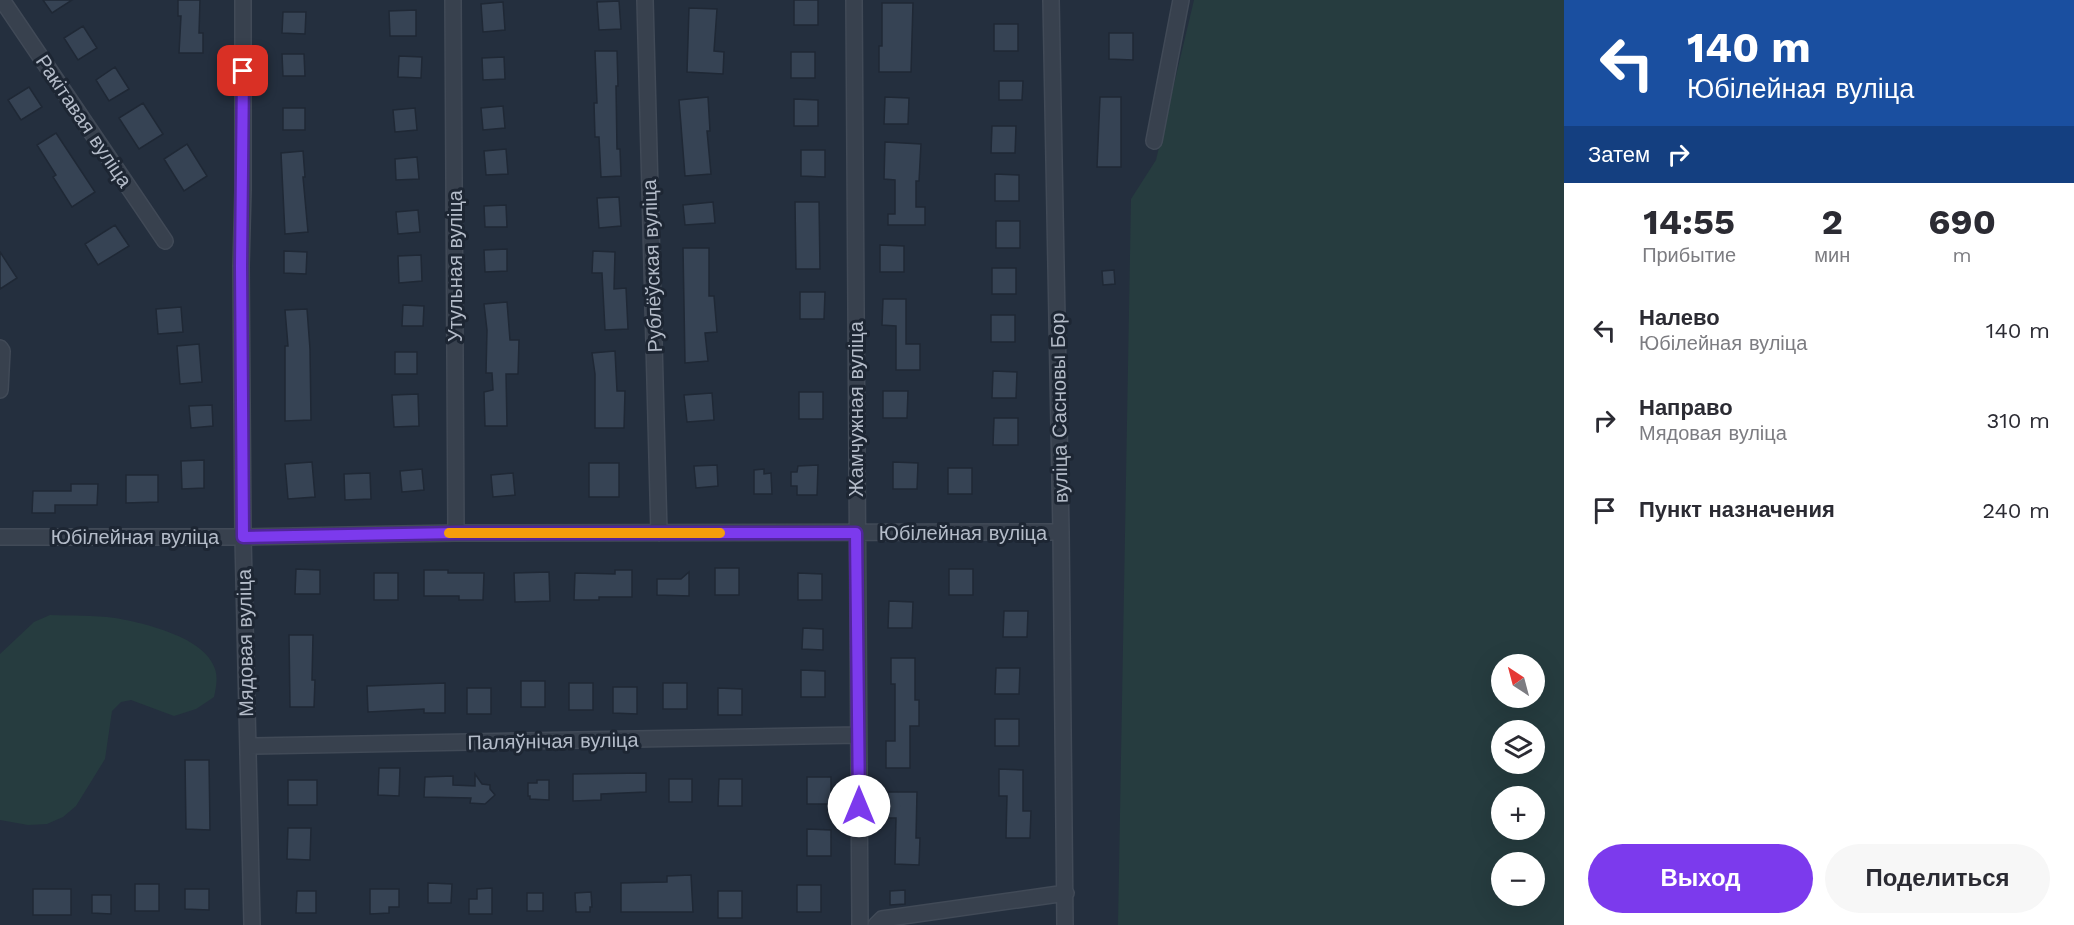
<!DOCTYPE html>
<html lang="ru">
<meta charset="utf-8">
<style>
:root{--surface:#fff;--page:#f7f7f7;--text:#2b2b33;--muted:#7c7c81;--accent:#7c3aed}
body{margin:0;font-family:"Work Sans",sans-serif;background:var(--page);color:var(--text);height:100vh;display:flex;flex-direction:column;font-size:22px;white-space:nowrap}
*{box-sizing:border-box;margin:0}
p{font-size:20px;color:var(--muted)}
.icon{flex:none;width:33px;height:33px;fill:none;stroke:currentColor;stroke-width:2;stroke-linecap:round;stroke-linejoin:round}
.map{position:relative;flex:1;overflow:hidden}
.details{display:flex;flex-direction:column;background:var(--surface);width:510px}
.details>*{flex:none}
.guide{background:#1a4fa0;color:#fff;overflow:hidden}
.needle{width:39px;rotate:324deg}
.controls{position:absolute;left:1491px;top:654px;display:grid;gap:12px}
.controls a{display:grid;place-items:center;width:54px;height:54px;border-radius:50%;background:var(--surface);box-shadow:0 6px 24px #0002;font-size:30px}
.pin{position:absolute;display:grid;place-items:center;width:51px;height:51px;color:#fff;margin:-26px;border-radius:12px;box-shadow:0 3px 9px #0006}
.me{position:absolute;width:66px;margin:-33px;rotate:0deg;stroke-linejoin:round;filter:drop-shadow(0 0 4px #0008)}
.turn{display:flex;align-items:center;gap:21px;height:126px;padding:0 24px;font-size:27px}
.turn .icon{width:78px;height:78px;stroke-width:2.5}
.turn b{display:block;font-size:42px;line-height:51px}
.then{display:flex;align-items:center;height:57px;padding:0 24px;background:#0003;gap:12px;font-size:22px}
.eta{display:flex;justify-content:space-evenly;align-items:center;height:102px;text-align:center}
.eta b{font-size:36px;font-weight:700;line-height:42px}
.action{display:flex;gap:12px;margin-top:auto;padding:12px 24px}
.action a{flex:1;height:69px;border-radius:36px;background:var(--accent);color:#fff;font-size:24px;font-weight:700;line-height:69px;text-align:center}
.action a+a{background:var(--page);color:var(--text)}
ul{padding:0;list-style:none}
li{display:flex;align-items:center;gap:18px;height:90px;padding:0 24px}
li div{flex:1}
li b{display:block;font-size:22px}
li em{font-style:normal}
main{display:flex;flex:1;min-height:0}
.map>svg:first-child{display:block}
.green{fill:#263c3f;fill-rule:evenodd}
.building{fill:#364354;stroke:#1f2835;stroke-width:1.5}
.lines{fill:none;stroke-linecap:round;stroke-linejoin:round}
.minor-casing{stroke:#414a57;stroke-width:18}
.minor{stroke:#38414e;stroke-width:15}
.route-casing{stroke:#51269a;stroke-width:15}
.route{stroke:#7c3aed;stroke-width:10}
.slow{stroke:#f59e0b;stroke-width:10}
.labels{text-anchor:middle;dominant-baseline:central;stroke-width:6;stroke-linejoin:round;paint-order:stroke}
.street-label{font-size:20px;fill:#b4bcc9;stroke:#1d2633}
</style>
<main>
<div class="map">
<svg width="1564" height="925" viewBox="0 0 1564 925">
<rect width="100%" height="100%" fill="#242f3e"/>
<path class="green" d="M1194,0H1564V925H1118L1131,199L1156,160ZM1502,664H1534V698H1502ZM1502,730H1534V764H1502ZM1502,796H1534V830H1502ZM1502,862H1534V896H1502Z
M50,615C71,616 94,615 115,618C144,623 205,637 215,669C218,678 216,688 214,697L196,709L174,716L131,700L121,702L112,711L105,759L76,806L63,817L47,824L28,825L0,820V654L34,622Z"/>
<path class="building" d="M43,0H72L52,13Z
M178,0H200L199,33H203V53H179L181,16H178Z
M794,0H818V25H794Z
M619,1L621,29L599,30L597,2Z
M503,2L505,30L483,32L481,4Z
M882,3H913L911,72H879V46H882Z
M689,8L717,9L714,51L724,52L723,74L687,72Z
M416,10V36H390L389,11Z
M283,12H306L305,34L282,33Z
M994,24H1018V51H994Z
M83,26L97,48L78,60L64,38Z
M1109,33H1133V60L1109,59Z
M595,51H617L618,86H616L617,149H620L621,176L601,177L599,137H595L594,103H597Z
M791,52H815V78H791Z
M282,54H304L305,76H283Z
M399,56L422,57L421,78L398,77Z
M504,57L505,79L483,80L482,58Z
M115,67L129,89L109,101L96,80Z
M999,81H1023L1022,100H999Z
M29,87L42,107L21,120L8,100Z
M708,97L710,131H707L711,174L685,176L679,100Z
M885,97L909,98L908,124H884Z
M1100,97H1121V167H1097Z
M794,99L818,100V126H794Z
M143,103L163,134L139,149L119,118Z
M503,106L505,128L483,130L481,108Z
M283,108H305V130H283Z
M415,108L417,130L395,132L393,110Z
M992,126H1016L1015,153H991Z
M56,133L95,192L72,207L53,177L56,175L37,145Z
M885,142L921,144L919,181H916V207H925V225H888V214H895V180L884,179Z
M187,144L207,176L184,191L164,159Z
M506,149L508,174L486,175L484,151Z
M801,150H825V177L801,176Z
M303,151L305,177H303L308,232L285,234L281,153Z
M417,157L419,179L396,180L395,159Z
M995,174L1019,175V201H995Z
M619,197L621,226L599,228L597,198Z
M713,202L715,223L685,225L683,205Z
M795,202H819L820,269H796Z
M506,205L507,227H485L484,206Z
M418,210L420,232L398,234L396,212Z
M996,221H1020V248H996Z
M115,225L129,246L98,265L85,244Z
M880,245L904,246V272H880Z
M683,248H709V296H714L717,332L705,333L708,361L685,363Z
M507,249V271L485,272L484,250Z
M284,251L307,252L306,274L284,273Z
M593,251L615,252L614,289L626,288L628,329L605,330L602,273H592Z
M0,252L17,278L0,289Z
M421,255L422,281L399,283L398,256Z
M992,268H1016V294H992Z
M1114,270L1115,284L1103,285L1102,271Z
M800,292H825L824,319H800Z
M883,299H906V344H920V370H896V326L882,325Z
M507,302L510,340H519L518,374H506L507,426H485L484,392L493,390L492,373H486L487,330L484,304Z
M403,305L424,306L423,326H402Z
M181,307L183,332L158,334L156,309Z
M307,309L310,349L311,420L285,421V346H288L285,310Z
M991,315H1015V342H991Z
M199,344L202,382L180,384L177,346Z
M615,351L617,391H625L624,428H595V374L592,353Z
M395,352H417V374H395Z
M993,371L1017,372L1016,398H992Z
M883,391H908L907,418H883Z
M799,392H823V419H799Z
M712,393L714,420L687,422L684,395Z
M418,394L419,426L394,427L392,395Z
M212,405L213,426L191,428L189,406Z
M994,418H1018V445H993Z
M204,460V488L182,489L181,461Z
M312,462L315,497L288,499L285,464Z
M893,462L918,463L917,489H893Z
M589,463H619V497H589Z
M717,465L718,486L696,488L694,466Z
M818,465L817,495H797V486H791V472H797L798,466Z
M948,468H972V494H948Z
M422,469L424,490L402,492L400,471Z
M764,469V474L771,473L772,494H754V470Z
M370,473L371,499L345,500L344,474Z
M513,473L515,495L493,497L491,475Z
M126,475H158V502L126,503Z
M71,484H98L97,505H55V513H32L33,491H71Z
M715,568H739V595H715Z
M296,569L320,570V594H295Z
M949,569H973V595H949Z
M424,570H448V573H484L483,600H459V596H424Z
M615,570H632V597H599V600H574L575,573L615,574Z
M549,572L550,601L515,602L514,573Z
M689,572V596L657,595V579H681Z
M374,573H398V600H374Z
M798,573L822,574V600H798Z
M889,601L913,602L912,628H888Z
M1004,611H1028L1027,637H1003Z
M803,628L823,629V650L802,649Z
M289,635H313L312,680H315L314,707H290Z
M891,658H915V700H919V726H910V768H886V741H895V684H891Z
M996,668H1020L1019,694H995Z
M801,670L825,671V697H801Z
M521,681H545V707H521Z
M445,683V713H424V709L368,712L367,686Z
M569,683H593V710H569Z
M663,683H687V709H663Z
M613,687H637V714L613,713Z
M467,688H491V714H467Z
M718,688L742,689V715H718Z
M995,719H1019V746H995Z
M185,760H209L210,830L186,829Z
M379,768H400L399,796L378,795Z
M999,769L1023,770V811H1031L1030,838H1006L1007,796H999Z
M646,773V792L601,794V800L573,801V774Z
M475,774L482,784L490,785V789L495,795L485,804L470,803L471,798L424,797L425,777L453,776V785L475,786Z
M807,777H831V804H807Z
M669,779H692V802H669Z
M719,779H742V806H718Z
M288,780H317V805H288Z
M537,780H549V800L530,799V796H528V783H537Z
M888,792H917L916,838H920L919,865L895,864L896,818H888Z
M288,828H311L310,860L287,859Z
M807,829L831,830V856H807Z
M691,875L693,912H621V883L667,882V876Z
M428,883L452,884L451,903H428Z
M135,884H159V911H135Z
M797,885H821V912H797Z
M492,888V914H469V899H477V889Z
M33,889H71V915H33Z
M185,889H209V910L185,909Z
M370,889H399V907H389V913L370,914Z
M905,890V904L890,905V891Z
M297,891H316V913H296Z
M718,891H742V918H718Z
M591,892L592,907H590V912H576L575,893Z
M527,893H543V911H527Z
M92,895H111V914L92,913Z"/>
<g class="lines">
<g class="minor-casing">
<path id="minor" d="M2,0L165,241
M243,0V190L241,266L243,537L252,925
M453,0L456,533
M645,0L659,533
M854,0L860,925
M1051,0L1061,532L1065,925
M1154,141L1181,0
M0,348L2,351L0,390
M0,537H243L456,533L1061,532
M248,746L858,735
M876,925L882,919L1066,893"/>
</g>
<use href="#minor" class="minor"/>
</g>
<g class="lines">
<g class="route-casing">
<path id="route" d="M243,71L241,266L243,537L456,533H856L859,806"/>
</g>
<use href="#route" class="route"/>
<path class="slow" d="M449,533H720"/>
</g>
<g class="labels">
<g class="street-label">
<text transform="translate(84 121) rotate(56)">Ракітавая вуліца</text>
<text transform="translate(455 266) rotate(-90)">Утульная вуліца</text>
<text transform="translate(652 266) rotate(-92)">Рублёўская вуліца</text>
<text transform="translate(1059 408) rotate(-91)">вуліца Сасновы Бор</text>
<text transform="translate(856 409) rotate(-90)">Жамчужная вуліца</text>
<text x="963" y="533">Юбілейная вуліца</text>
<text x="135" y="537">Юбілейная вуліца</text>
<text transform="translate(245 643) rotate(-91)">Мядовая вуліца</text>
<text transform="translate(553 741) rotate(-1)">Паляўнічая вуліца</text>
</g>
</g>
</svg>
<div class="controls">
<a><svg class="needle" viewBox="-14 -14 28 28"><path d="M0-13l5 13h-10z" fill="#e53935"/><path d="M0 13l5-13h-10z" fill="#7c7c81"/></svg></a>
<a><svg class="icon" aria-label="layers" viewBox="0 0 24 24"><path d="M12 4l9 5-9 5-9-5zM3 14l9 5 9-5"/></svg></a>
<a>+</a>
<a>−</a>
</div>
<div class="pin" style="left:243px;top:71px;background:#d93025"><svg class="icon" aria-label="arrive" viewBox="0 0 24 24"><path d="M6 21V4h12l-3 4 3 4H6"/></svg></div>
<svg class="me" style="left:859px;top:806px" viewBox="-20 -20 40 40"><circle r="19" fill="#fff"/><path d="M0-13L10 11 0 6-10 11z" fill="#7c3aed"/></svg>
</div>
<section class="details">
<div class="guide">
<div class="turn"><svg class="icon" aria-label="left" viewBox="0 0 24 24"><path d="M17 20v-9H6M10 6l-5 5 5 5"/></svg><div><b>140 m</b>Юбілейная вуліца</div></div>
<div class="then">Затем<svg class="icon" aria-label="right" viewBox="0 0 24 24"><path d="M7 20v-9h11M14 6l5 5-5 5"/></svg></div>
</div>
<div class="eta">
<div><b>14:55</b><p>Прибытие</p></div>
<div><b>2</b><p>мин</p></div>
<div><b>690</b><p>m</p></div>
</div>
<ul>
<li><svg class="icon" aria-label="left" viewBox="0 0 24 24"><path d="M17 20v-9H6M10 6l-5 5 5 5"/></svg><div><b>Налево</b><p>Юбілейная вуліца</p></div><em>140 m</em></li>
<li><svg class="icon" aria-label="right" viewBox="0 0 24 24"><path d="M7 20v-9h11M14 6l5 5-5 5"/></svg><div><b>Направо</b><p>Мядовая вуліца</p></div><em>310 m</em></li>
<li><svg class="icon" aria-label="arrive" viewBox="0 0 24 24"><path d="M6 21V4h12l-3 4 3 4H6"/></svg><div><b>Пункт назначения</b></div><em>240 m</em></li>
</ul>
<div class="action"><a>Выход</a><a>Поделиться</a></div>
</section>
</main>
